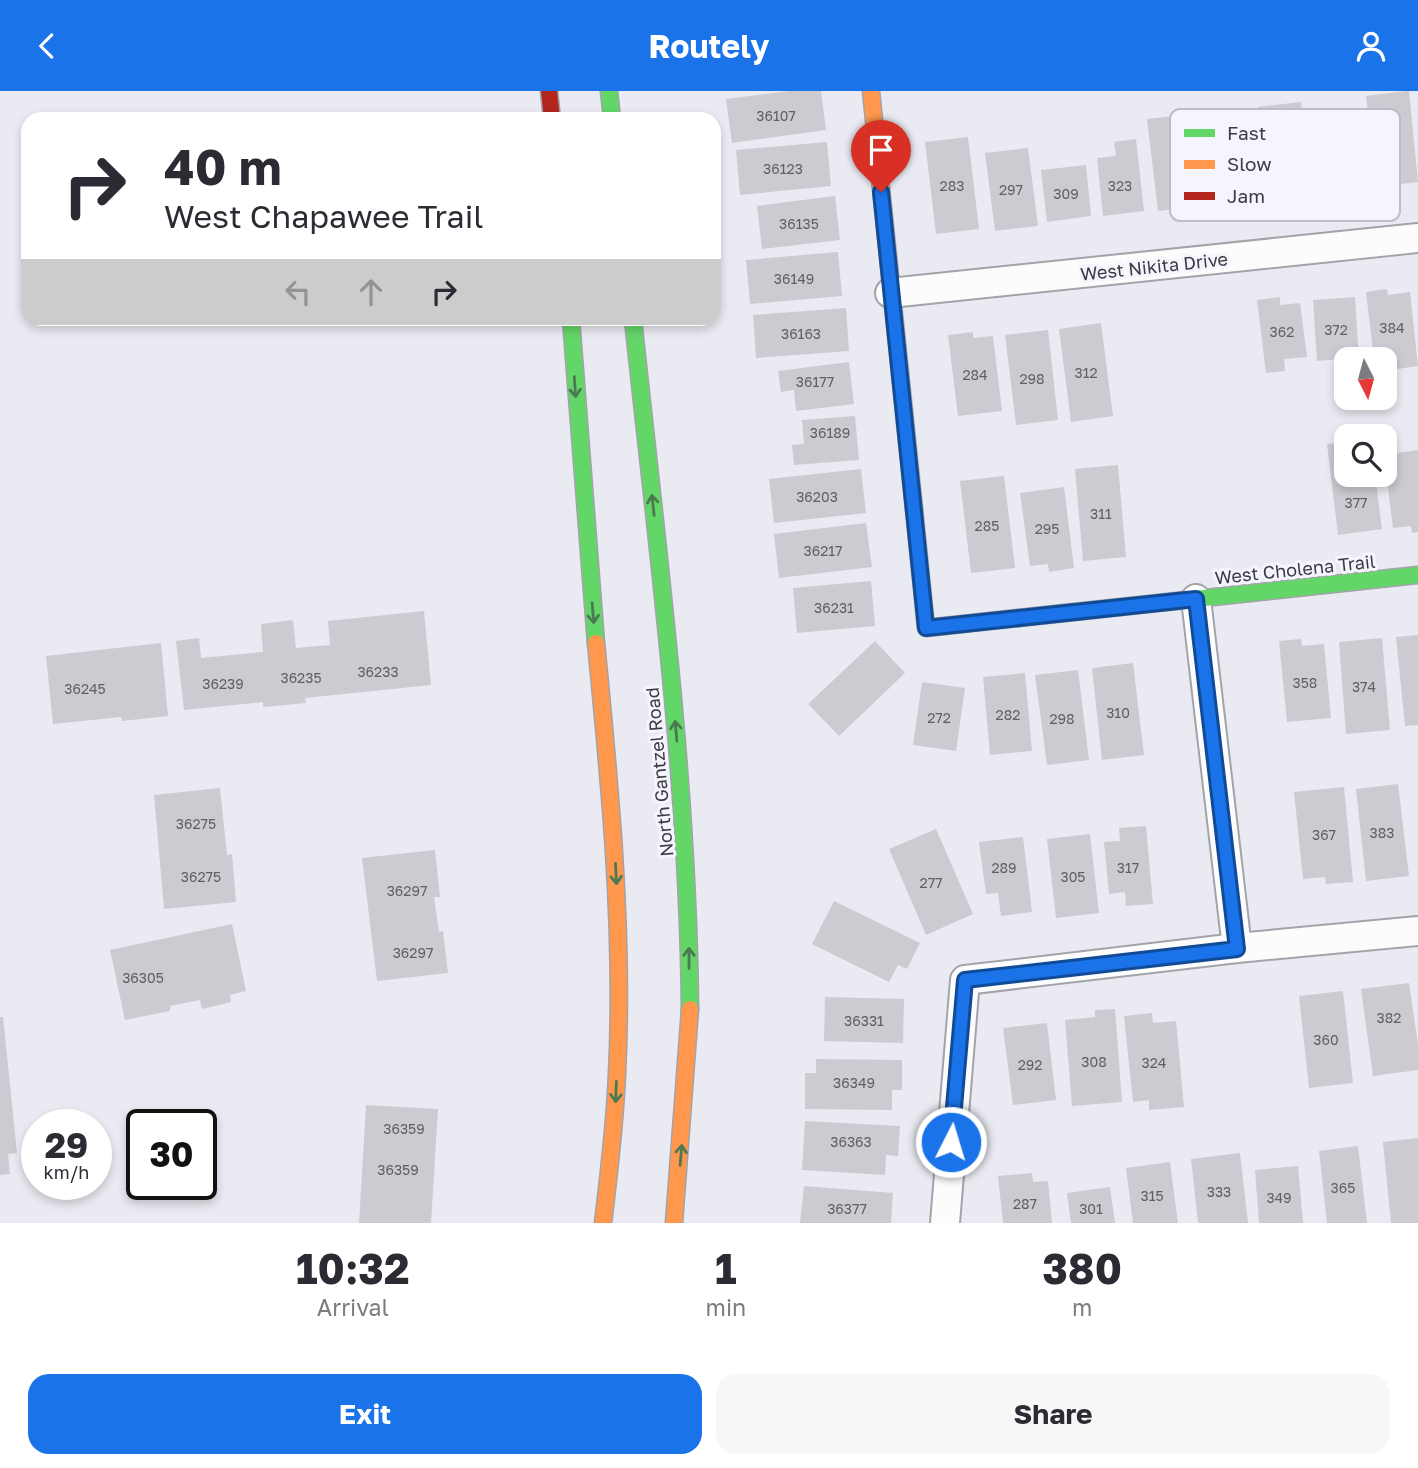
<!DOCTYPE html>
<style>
:root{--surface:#fff;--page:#f7f7f7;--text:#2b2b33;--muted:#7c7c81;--accent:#1a73e8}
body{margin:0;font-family:"Golos Text",sans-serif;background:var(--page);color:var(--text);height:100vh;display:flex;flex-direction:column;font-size:26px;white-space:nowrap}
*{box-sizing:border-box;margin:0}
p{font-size:23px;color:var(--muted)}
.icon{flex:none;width:38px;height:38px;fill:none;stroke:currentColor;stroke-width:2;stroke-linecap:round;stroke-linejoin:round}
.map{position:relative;height:1132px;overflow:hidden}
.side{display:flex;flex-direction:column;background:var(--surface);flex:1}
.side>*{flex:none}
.top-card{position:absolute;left:21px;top:21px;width:700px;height:214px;border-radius:21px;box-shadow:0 4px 10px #0003;background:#fff;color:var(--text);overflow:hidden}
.needle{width:46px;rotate:174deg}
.buttons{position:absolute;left:1334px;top:256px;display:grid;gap:14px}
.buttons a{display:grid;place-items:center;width:63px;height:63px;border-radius:14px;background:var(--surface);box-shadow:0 4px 10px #0003;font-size:35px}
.speed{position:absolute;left:21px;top:1018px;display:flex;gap:14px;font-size:35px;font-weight:700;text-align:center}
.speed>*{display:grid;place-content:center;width:91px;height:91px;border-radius:50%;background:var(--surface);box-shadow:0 4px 10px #0003;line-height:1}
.speed small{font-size:18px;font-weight:400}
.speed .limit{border:4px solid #111;border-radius:10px;background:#fff;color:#111}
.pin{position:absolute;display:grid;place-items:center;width:60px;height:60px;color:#fff;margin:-72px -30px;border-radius:50% 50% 50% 0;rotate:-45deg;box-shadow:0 0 7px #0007}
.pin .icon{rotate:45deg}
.me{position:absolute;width:77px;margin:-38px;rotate:5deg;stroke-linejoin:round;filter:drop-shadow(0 0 5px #0008)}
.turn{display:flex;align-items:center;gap:24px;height:147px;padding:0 28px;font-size:32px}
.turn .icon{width:91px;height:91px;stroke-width:2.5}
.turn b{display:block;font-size:49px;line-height:60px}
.lanes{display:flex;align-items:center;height:66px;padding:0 28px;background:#0003;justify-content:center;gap:35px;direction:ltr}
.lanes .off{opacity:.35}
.eta{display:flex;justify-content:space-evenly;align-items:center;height:119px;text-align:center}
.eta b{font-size:42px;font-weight:700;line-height:49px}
.button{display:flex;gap:14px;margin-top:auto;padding:14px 28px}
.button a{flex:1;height:80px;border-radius:21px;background:var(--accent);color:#fff;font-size:28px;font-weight:700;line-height:80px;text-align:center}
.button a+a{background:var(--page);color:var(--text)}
header{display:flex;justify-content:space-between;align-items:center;height:91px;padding:0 28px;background:var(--accent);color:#fff;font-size:32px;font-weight:700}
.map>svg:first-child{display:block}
.building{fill:#cccbd2}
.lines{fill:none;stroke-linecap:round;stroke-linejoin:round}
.street-casing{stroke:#a3a4a9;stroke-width:32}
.fast-casing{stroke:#a3a4a9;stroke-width:19}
.slow-casing{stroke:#a3a4a9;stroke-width:19}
.jam-casing{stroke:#a3a4a9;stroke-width:19}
.street{stroke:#fcfcfd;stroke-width:28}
.fast{stroke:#63d668;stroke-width:16}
.slow{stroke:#ff974d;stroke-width:16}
.jam{stroke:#b3261e;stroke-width:16}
.oneway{stroke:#4b7951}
.route-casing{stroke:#114b97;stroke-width:18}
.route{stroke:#1a73e8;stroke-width:12}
.labels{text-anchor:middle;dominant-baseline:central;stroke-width:6;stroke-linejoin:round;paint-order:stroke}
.number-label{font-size:14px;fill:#5f5f65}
.street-label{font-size:18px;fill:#3b3b41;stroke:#f4f5fd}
.key{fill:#f4f5fd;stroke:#bcbdc5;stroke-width:2}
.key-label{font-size:19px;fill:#3b3b41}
</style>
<header><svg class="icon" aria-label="back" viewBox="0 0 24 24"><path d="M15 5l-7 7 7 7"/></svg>Routely<svg class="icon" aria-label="person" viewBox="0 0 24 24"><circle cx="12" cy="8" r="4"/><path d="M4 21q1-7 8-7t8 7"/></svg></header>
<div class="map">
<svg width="1418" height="1132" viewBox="0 0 1418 1132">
<rect width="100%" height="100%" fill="#eaeaf2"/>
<path class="building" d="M789,0H821L826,39L732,52L726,8Z
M1406,0H1409L1418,91L1377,96L1366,5Z
M1301,11L1311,104L1268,109L1258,16Z
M1191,23L1202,115L1158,120L1147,28Z
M968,46L979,138L936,143L925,51Z
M1136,48L1144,120L1103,125L1097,67L1116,65L1114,51Z
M827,51L831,95L740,104L736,59Z
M1028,57L1038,135L995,140L985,62Z
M1086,74L1091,125L1047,131L1041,79Z
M835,105L840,149L762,158L757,115Z
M838,161L842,205L750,213L746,169Z
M1387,198L1388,204L1410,201L1418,275L1384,280V268H1374L1366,201Z
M1280,206V214L1300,212L1307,266L1284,268L1285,280L1266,282L1257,209Z
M1355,206L1359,268H1346V279L1342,280L1341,268L1317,270L1313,209Z
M846,217L849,260L756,267L753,224Z
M1101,232L1113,325L1071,331L1059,238Z
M1048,239L1058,329L1016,334L1005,244Z
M973,241V247L993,245L1002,320L958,325L948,244Z
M849,271L854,313L796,320L794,299L781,301L778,280Z
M855,325L859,369L794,374L792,354L804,353L802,329Z
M1346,351V383H1375L1382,438L1338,444L1327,353Z
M1418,359V441L1412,442L1411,435L1393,437L1384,364Z
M1118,374L1126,466L1083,470L1075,378Z
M861,378L866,422L774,432L769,388Z
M1004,385L1015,477L971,482L960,390Z
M1064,396L1074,477L1049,481L1048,473L1030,475L1020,402Z
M866,432L872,476L779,487L774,443Z
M871,490L875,535L797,542L793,497Z
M424,520L431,594L305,607L306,612L263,616V611L184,619L176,550L199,547L201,567L263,561L261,533L293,529L296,557L330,554L328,530Z
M1418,544V634L1405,635L1396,546Z
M1382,547L1390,639L1346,643L1339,551Z
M1301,548L1302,555L1324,553L1331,627L1287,631L1279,550Z
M875,550L905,582L839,645L808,613Z
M161,552L168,625L122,630L121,626L53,633L46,565Z
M1133,572L1144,664L1102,669L1092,577Z
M1078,579L1089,669L1047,674L1035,584Z
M1025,582L1032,660L990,664L983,586Z
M922,591L965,597L956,660L913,654Z
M1398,693L1409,785L1366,790L1356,698Z
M1344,696L1353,791L1326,793L1325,786L1303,788L1294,701Z
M220,697L227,764L232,763L236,811L164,818L154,704Z
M1146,735L1153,813L1126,815L1125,801L1109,803L1104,751L1120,750L1119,737Z
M936,738L973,823L926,844L889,758Z
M1090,743L1099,822L1056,827L1047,748Z
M1023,746L1032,821L1001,825L998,802L986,803L979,751Z
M435,759L440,806H434L439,841L443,840L448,882L377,890L362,767Z
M834,810L920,852L907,878L898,874L889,891L812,853Z
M232,833L246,900L230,904L231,911L202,918L200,909L170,915V920L125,929L110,859Z
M1409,892L1418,953V979L1373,985L1361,898Z
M1343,900L1353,992L1309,997L1299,905Z
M825,906L904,908L903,952L824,950Z
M1115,918L1122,1011L1072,1015L1065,929L1095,926V919Z
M1152,922L1153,932L1176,930L1184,1016L1149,1019V1009L1133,1011L1124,925Z
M0,926H3L17,1062L8,1063L10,1083L0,1084Z
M1047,932L1056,1009L1013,1014L1003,937Z
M816,968L902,969V999H892V1019L805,1018V982H816Z
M366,1014L438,1018L431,1132H359Z
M805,1030L900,1035L898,1065L886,1064L885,1084L802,1079Z
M1418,1047V1132H1391L1383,1051Z
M1358,1055L1367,1132H1327L1319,1060Z
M1240,1062L1248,1132H1198L1191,1068Z
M1170,1071L1178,1132H1133L1126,1077Z
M1298,1075L1303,1132H1259L1255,1079Z
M1032,1082L1033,1091L1048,1090L1052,1132H1003L998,1085Z
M804,1095L893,1102L891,1132H800Z
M1110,1096L1115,1132H1071L1067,1102Z"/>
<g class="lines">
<g class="street-casing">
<path id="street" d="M890,202L1418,147
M1196,508L1237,857
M945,1132L965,889L1237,857L1418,840"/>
</g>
<g class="fast-casing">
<path id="fast" d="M609,0L612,28
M571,228L596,552
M633,228C657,457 688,687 690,918
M1018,527L1418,484"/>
</g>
<g class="slow-casing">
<path id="slow" d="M871,0L914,418
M596,552C610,695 624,839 617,983C615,1033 609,1083 603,1132
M674,1132L690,918"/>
</g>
<g class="jam-casing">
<path id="jam" d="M549,0L552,28
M914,418L926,537L1018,527"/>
</g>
<use href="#street" class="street"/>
<use href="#fast" class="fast"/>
<use href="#slow" class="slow"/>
<use href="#jam" class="jam"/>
</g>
<defs><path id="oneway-shaft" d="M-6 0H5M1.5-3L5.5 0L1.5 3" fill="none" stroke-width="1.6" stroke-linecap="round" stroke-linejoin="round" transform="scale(1.75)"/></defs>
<g class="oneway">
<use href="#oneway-shaft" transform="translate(575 296) rotate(86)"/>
<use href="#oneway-shaft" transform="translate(653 414) rotate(-96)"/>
<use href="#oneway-shaft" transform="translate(593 522) rotate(85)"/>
<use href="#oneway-shaft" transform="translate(676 640) rotate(-95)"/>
<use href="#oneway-shaft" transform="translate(616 783) rotate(87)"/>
<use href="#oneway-shaft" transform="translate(689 867) rotate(-90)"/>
<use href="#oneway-shaft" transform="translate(616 1001) rotate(92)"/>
<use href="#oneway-shaft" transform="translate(681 1064) rotate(-85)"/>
</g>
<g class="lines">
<g class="route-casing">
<path id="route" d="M881,101L926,537L1196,508L1237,858L965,889L951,1051"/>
</g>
<use href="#route" class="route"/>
</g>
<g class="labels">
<g class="number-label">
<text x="776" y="24">36107</text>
<text x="783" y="77">36123</text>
<text x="952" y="94">283</text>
<text x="1120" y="94">323</text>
<text x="1011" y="98">297</text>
<text x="1066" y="102">309</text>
<text x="799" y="132">36135</text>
<text x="794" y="187">36149</text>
<text x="1392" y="236">384</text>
<text x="1336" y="238">372</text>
<text x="1282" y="240">362</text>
<text x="801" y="242">36163</text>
<text x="1086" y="281">312</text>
<text x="975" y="283">284</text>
<text x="1032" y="287">298</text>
<text x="815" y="290">36177</text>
<text x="830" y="341">36189</text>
<text x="817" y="405">36203</text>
<text x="1356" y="411">377</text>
<text x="1101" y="422">311</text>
<text x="987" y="434">285</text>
<text x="1047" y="437">295</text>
<text x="823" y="459">36217</text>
<text x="834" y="516">36231</text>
<text x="378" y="580">36233</text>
<text x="301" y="586">36235</text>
<text x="1305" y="591">358</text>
<text x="223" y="592">36239</text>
<text x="1364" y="595">374</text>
<text x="85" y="597">36245</text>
<text x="1118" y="621">310</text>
<text x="1008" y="623">282</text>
<text x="939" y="626">272</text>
<text x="1062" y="627">298</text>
<text x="196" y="732">36275</text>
<text x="1382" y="741">383</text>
<text x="1324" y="743">367</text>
<text x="1004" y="776">289</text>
<text x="1128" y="776">317</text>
<text x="201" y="785">36275</text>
<text x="1073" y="785">305</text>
<text x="931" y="791">277</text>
<text x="407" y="799">36297</text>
<text x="413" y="861">36297</text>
<text x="143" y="886">36305</text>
<text x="1389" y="926">382</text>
<text x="864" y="929">36331</text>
<text x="1326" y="948">360</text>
<text x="1094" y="970">308</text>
<text x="1154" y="971">324</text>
<text x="1030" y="973">292</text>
<text x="854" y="991">36349</text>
<text x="404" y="1037">36359</text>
<text x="851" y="1050">36363</text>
<text x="398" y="1078">36359</text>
<text x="1343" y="1096">365</text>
<text x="1219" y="1100">333</text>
<text x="1152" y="1104">315</text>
<text x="1279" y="1106">349</text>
<text x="1025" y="1112">287</text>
<text x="847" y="1117">36377</text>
<text x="1091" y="1117">301</text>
</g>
<g class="street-label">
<text transform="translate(1154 175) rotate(-6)">West Nikita Drive</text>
<text transform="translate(1295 478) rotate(-6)">West Cholena Trail</text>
<text transform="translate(659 681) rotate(-95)">North Gantzel Road</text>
</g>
</g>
<rect x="1170" y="18" width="230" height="112" rx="10" class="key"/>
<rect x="1184" y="38" width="31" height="8" fill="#63d668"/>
<rect x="1184" y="69" width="31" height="9" fill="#ff974d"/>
<rect x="1184" y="101" width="31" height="8" fill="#b3261e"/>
<g class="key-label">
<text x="1227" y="49">Fast</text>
<text x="1227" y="80">Slow</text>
<text x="1227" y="112">Jam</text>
</g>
</svg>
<div class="buttons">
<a><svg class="needle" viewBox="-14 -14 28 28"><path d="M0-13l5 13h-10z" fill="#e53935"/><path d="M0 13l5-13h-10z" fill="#7c7c81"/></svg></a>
<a><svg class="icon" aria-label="search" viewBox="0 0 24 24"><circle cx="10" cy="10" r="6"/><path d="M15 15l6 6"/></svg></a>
</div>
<div class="speed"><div>29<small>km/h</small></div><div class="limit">30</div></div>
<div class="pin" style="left:881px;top:101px;background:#d93025"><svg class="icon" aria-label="arrive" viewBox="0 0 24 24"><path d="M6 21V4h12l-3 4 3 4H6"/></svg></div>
<svg class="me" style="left:951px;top:1051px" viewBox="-20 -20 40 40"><circle r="17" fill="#1a73e8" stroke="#fff" stroke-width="3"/><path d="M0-11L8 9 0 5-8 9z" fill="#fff"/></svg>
<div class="top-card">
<div class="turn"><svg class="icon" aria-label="right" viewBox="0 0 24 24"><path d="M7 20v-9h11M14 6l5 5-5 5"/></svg><div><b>40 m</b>West Chapawee Trail</div></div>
<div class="lanes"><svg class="icon off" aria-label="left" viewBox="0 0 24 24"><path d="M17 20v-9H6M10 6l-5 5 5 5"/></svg><svg class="icon off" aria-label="ahead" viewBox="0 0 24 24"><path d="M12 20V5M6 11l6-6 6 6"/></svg><svg class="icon" aria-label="right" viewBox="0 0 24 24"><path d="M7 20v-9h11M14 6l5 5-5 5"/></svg></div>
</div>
</div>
<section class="side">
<div class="eta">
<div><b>10:32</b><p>Arrival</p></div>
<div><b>1</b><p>min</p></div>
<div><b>380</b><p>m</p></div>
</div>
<div class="button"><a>Exit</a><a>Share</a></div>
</section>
